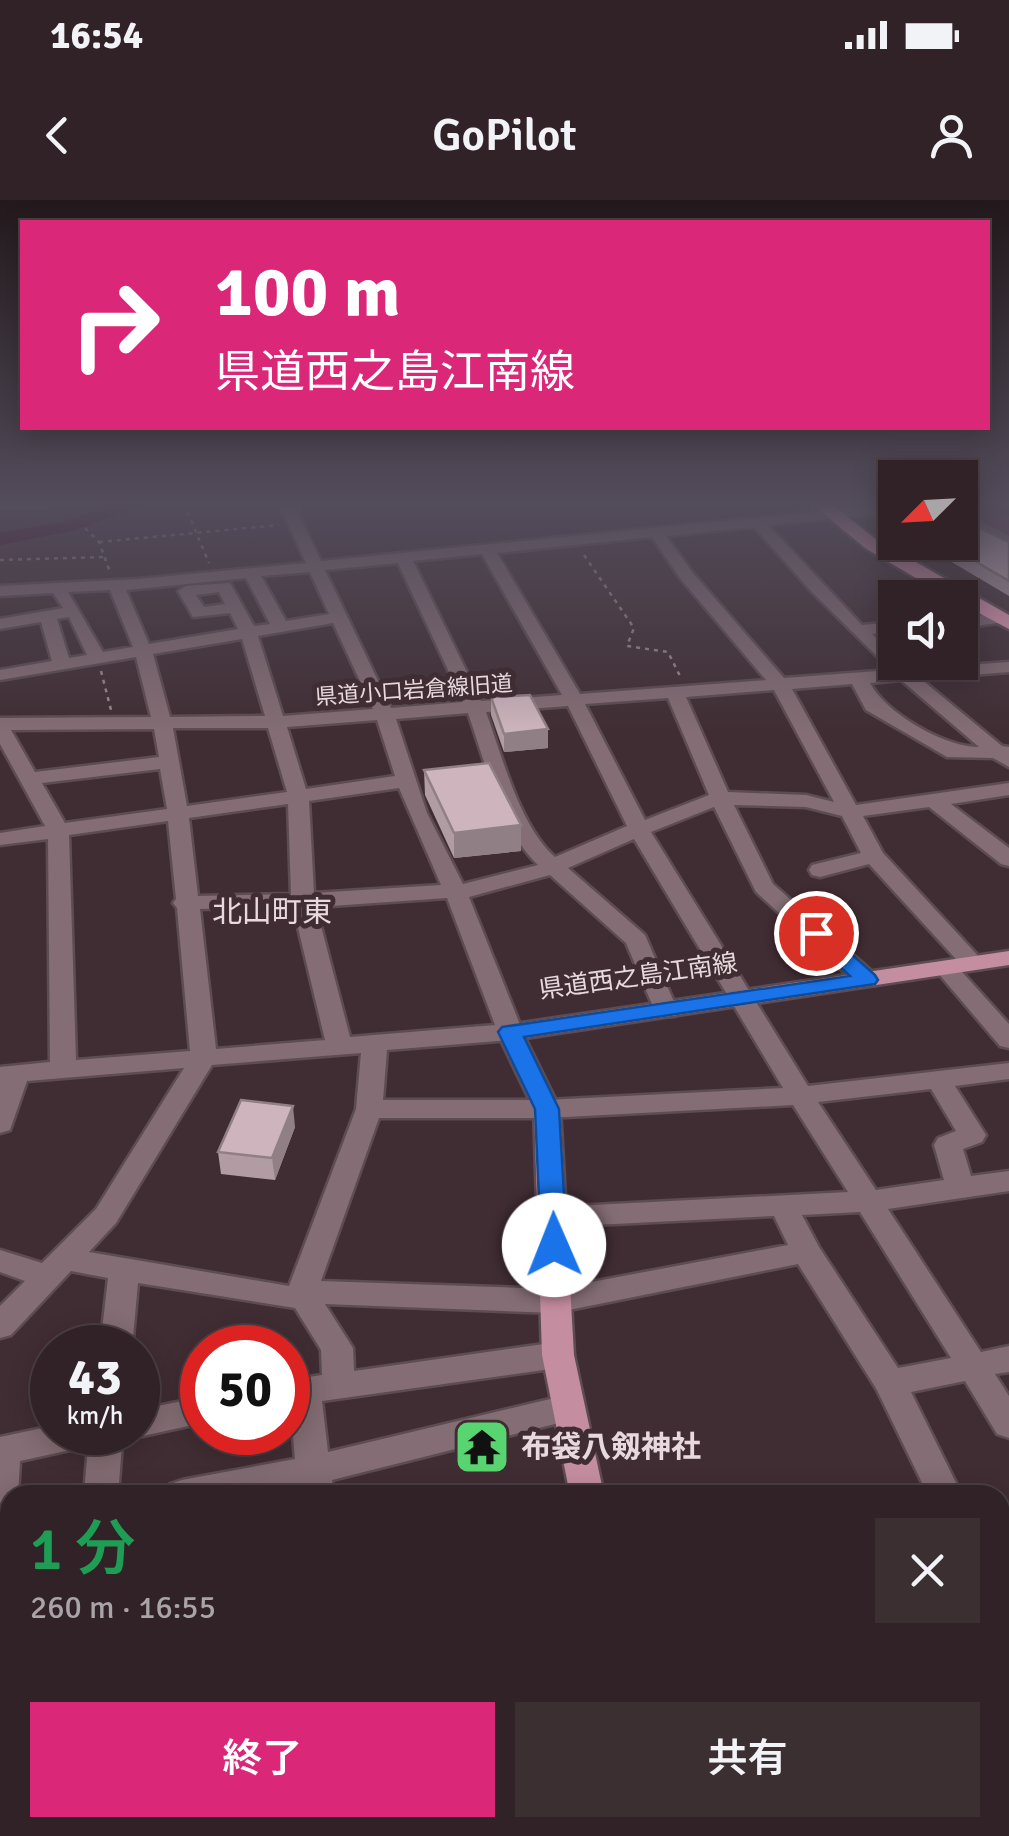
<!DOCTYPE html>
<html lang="ja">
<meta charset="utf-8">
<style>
:root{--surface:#302226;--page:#3c2f32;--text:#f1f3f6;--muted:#a8a4a7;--line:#4b3f43;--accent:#db2777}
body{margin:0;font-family:Signika,"Noto Sans JP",sans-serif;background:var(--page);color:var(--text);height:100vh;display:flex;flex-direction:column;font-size:38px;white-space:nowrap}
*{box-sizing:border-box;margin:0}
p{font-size:32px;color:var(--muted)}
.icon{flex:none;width:55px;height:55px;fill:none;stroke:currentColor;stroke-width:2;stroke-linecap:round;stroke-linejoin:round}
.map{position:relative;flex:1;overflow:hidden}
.details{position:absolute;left:0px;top:1285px;width:1010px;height:352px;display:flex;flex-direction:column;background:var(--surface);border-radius:30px 30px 0 0;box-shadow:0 5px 25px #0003,0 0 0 2px var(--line)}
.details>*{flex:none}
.guide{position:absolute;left:20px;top:20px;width:970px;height:210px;border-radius:0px;box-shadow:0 5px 25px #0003,0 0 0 2px var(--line);background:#db2777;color:#fff;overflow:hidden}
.needle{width:65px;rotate:246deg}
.buttons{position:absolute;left:878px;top:260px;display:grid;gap:20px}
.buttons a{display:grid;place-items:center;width:100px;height:100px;border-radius:0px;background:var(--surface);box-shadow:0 5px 25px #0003,0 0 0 2px var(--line);font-size:50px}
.speed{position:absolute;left:30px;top:1125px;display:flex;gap:20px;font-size:50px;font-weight:700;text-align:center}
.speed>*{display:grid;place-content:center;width:130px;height:130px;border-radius:50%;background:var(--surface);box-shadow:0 5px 25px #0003,0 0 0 2px var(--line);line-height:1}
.speed small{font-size:25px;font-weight:400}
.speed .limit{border:15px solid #d22;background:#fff;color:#111}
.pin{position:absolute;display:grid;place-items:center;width:85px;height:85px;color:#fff;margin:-42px;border:5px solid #fff;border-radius:50%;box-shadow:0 2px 10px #0007}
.me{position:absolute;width:110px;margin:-55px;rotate:359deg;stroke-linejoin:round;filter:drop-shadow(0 0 8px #0008)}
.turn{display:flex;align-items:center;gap:35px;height:210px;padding:0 30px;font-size:45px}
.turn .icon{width:130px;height:130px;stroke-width:2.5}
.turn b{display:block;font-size:70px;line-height:85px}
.round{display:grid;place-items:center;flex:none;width:105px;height:105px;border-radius:0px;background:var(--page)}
.overview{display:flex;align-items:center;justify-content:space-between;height:170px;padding:0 30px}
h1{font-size:60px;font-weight:600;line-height:75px;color:#1e9e55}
.action{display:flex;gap:20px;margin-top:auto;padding:20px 30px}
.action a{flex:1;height:115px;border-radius:0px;background:var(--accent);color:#fff;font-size:40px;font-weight:600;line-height:115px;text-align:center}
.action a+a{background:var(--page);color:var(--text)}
.status{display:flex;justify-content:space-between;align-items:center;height:70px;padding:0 50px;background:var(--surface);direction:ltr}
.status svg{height:28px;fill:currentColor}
header{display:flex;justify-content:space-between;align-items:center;height:130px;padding:0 30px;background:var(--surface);font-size:45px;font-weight:600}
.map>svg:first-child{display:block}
.green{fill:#763950}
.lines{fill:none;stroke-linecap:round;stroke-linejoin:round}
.river{fill:#36021b;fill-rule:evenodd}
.minor-casing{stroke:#5d4c51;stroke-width:5}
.major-casing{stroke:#5d4c51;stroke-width:5}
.highway-casing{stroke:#5d4c51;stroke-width:5}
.path{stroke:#9b8a8f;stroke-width:2.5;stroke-dasharray:4 5;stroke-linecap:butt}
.minor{fill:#846d74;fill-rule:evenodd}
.major{fill:#c58da0;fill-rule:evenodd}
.highway{fill:#f1a3be;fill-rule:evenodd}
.wall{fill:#b19ca3}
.shaded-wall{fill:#907f84}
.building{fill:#ceb5bd;stroke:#907f84;stroke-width:2.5}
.route{fill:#1a73e8;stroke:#114b97;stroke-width:2.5}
.labels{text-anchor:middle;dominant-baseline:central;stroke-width:10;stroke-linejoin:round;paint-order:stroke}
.far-street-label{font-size:22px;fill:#e7d9dd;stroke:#402d33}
.street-label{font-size:25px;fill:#e7d9dd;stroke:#402d33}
.quarter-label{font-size:30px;fill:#e7d9dd;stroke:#402d33}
.near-poi-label{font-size:30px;font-weight:bold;fill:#e7d9dd;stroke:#402d33;text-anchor:start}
</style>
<div class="status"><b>16:54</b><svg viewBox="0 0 49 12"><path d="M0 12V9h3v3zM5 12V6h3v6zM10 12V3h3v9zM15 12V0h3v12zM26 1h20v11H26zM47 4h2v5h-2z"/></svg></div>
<header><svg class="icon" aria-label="back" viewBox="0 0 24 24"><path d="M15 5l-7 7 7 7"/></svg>GoPilot<svg class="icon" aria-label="person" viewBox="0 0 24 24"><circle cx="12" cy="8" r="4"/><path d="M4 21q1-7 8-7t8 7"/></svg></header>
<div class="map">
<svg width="1009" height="1636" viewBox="0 0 1009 1636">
<rect width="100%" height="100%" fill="#402d33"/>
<path class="green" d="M960,304H1009V308L999,310L1009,316V340L960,313Z"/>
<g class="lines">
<path class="river" d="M113,304H144L77,330L0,345V333L66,321Z"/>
<g class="minor-casing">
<path id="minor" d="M0,304H53L46,308H0Z
M279,304H293L321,361L895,304V312L768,325L862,425L895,422V432L872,434L895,455V462H903L910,469L1009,462V472L921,479L1002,546L1009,547V567L993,558L947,557L866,510L852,484L792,489L856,605L1009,583V595L951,604L1009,648V666L1001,664L929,607L863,616L883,653L981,759L985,764L981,769H965L869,664L820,677L812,675L809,670L812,665L861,653L842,616L806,607L734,605L773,684L876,775L879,780L876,785H858L756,692L714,607L651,632L808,886L1009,863V879L955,886L986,935L982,942L963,949L971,976L1009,971V991L888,1009L981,1152L1009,1146V1172L995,1174L1009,1196V1238L997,1234L965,1181L911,1192L962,1295H928L877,1190L798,1064L554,1113L325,1104L353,1148L354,1171L558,1142L569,1146L574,1155L569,1164L558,1168L322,1201L328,1252L567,1195L579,1199L584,1208L579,1217L567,1221L332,1280L333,1295H299L298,1288L260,1295H165L170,1284L182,1280L295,1259L288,1180L322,1175L321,1150L295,1108L138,1083L132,1148H100L108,1078L71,1071L11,1135L0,1138V1106L25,1081L0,1072V1050L42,1063L96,1009L184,868L27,881L10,930L0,933V867L50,862L48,639L0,645V633L45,626L0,544V518L151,517L136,457L0,480V470L52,461L41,422L0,429V419L63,408L53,393L0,396V386L139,379L306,363ZM754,327L812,392L891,470L784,478L692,372L666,336ZM652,337L680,378L766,480L580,494L497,353ZM482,354L562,495L481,501L413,361ZM398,363L463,502L391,508L325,370ZM310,372L329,414L286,421L261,376ZM246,378L270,424L254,426L230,383L186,386L178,391L193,417L230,413L238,429L149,444L126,390ZM110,390L133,447L103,452L68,392ZM219,392L225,404L204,407L196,395ZM69,417L87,455L69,458L57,419ZM333,423L373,509L283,516L258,436ZM242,439L265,516L170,517L153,454ZM901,480L979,547C944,547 886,513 870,483ZM774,490L834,602L806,595L728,592L686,497ZM668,498L709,595L645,620L585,504ZM568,506L627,626L555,657C520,627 502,556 486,512ZM468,513C484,559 502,632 538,665L463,684L427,613L396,519ZM377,520L395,576L306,589L287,527ZM173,528H268L287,592L187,606ZM154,529L159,557L35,572L11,530ZM160,569L167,609L65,623L42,583ZM399,588L441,685L314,693L309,601ZM288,604L291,694L198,696L189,618ZM168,621L176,699L173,703L177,708L190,851L76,860L69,635ZM634,639L783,888L547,900H383L387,850L510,840L523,832L469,697L550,675L626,743L657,816H675L678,811L645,735L568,668ZM447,698L495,825L350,837L316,707ZM293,707L325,840L216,849L200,709ZM361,853L356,909L289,1086L89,1052L116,1023L212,865ZM931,889L956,931L938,938L934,945L944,980L876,990L818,902ZM793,905L848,992L554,1007L544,1010L539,1017L544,1024L554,1027L774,1016L788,1045L554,1089L321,1081L379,918H547ZM860,1012L951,1158L898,1168L819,1047L802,1015Z
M960,311L1009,336V347L960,321Z
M999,413L1007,418L1005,422L960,428V418Z
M946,761L954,763L1009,824V848L1000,846L938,773L934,768Z
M202,1197V1223L138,1237L126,1232H138V1210Z
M52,1226V1232H123L118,1295H84L88,1246L20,1261L18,1295H10V1313L0,1317V1237Z
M1000,1384L1009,1388V1465L1000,1467Z
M146,1628H218L215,1636H142Z
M323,1628H365L366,1636H324Z"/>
</g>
<g class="major-casing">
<path id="major" d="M1009,751V765L525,838L560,909L574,1155L604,1295H570L542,1155L534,909L497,832L501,826Z
M699,1628H743L747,1636H702Z"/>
</g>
<g class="highway-casing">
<path id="highway" d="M812,304H831L877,340L1009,415V429L960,403V398H950L865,348Z"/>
</g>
<path class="path" d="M184,304L209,363
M85,328L99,342L110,372
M99,342L279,325
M584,355L634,428L627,446L668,452L680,476
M0,360L103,357
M101,471L111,510"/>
<use href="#minor" class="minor"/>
<use href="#major" class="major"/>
<use href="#highway" class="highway"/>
</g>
<path class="wall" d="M961,319L1009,342V396L918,342H960Z
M491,497L548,548L504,552L491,515Z
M424,570L521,651L454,658L425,595Z
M295,927L275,980L221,974L218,952Z
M1009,1479V1611L1000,1597V1482Z"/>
<path class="shaded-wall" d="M548,529V548L504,552V534Z
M521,625V651L454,658V633Z
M293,906L295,927L275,980L272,958Z
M378,1628H402L397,1629L398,1636H362Z
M428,1628H481V1633L468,1636H429Z"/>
<path class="building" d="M960,317L961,319L1009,342V381L942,342H960Z
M530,495L548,529L504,534L491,497Z
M489,563L521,625L454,633L424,570Z
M241,900L293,906L272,958L218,952Z
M1009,1479V1576L1000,1562V1482Z
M196,1628H245L246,1636H196Z
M277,1628H325L326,1636H278Z
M360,1628H378L379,1631L361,1636Z
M483,1628H517L518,1631L521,1630L523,1636H485Z"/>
<linearGradient id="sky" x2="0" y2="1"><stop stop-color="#23191c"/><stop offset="0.57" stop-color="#534c5b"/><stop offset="1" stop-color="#534c5b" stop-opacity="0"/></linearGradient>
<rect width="1009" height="533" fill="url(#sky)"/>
<path class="route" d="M816,727L823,729L875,775L878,780L875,784L524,837L559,909L567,1045L564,1052H544L541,1045L535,909L498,832L502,827L850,776L808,738L805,733Z"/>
<defs>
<g id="temple-square" transform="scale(2.875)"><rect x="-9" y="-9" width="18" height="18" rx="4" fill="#58d570" stroke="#402d33"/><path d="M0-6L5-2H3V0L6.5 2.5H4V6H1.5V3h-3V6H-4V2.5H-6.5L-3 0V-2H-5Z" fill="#111"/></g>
</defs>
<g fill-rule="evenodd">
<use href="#temple-square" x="482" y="1247"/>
</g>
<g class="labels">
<g class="far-street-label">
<text transform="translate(414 490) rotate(-4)">県道小口岩倉線旧道</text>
</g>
<g class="street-label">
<text transform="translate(638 776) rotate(-8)">県道西之島江南線</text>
</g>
<g class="quarter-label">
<text x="272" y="712">北山町東</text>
</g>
<g class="near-poi-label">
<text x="521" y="1247">布袋八剱神社</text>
</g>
</g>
</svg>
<div class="buttons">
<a><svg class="needle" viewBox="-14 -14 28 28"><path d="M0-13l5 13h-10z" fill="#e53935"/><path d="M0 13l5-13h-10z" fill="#a8a4a7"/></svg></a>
<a><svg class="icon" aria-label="sound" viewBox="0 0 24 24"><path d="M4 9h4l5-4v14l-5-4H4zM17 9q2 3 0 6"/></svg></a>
</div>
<div class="speed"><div>43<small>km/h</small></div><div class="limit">50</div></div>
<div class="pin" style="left:816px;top:733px;background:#d93025"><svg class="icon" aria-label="arrive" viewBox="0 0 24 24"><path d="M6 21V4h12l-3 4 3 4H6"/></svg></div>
<svg class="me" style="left:554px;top:1045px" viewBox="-20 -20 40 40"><circle r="19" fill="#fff"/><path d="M0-13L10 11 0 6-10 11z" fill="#1a73e8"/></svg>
<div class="guide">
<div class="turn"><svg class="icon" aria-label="right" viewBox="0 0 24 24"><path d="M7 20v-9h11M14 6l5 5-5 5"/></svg><div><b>100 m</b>県道西之島江南線</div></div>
</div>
<section class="details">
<div class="overview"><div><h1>1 分</h1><p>260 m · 16:55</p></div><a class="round"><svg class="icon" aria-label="close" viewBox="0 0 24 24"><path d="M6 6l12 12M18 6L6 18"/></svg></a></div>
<div class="action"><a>終了</a><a>共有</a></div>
</section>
</div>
